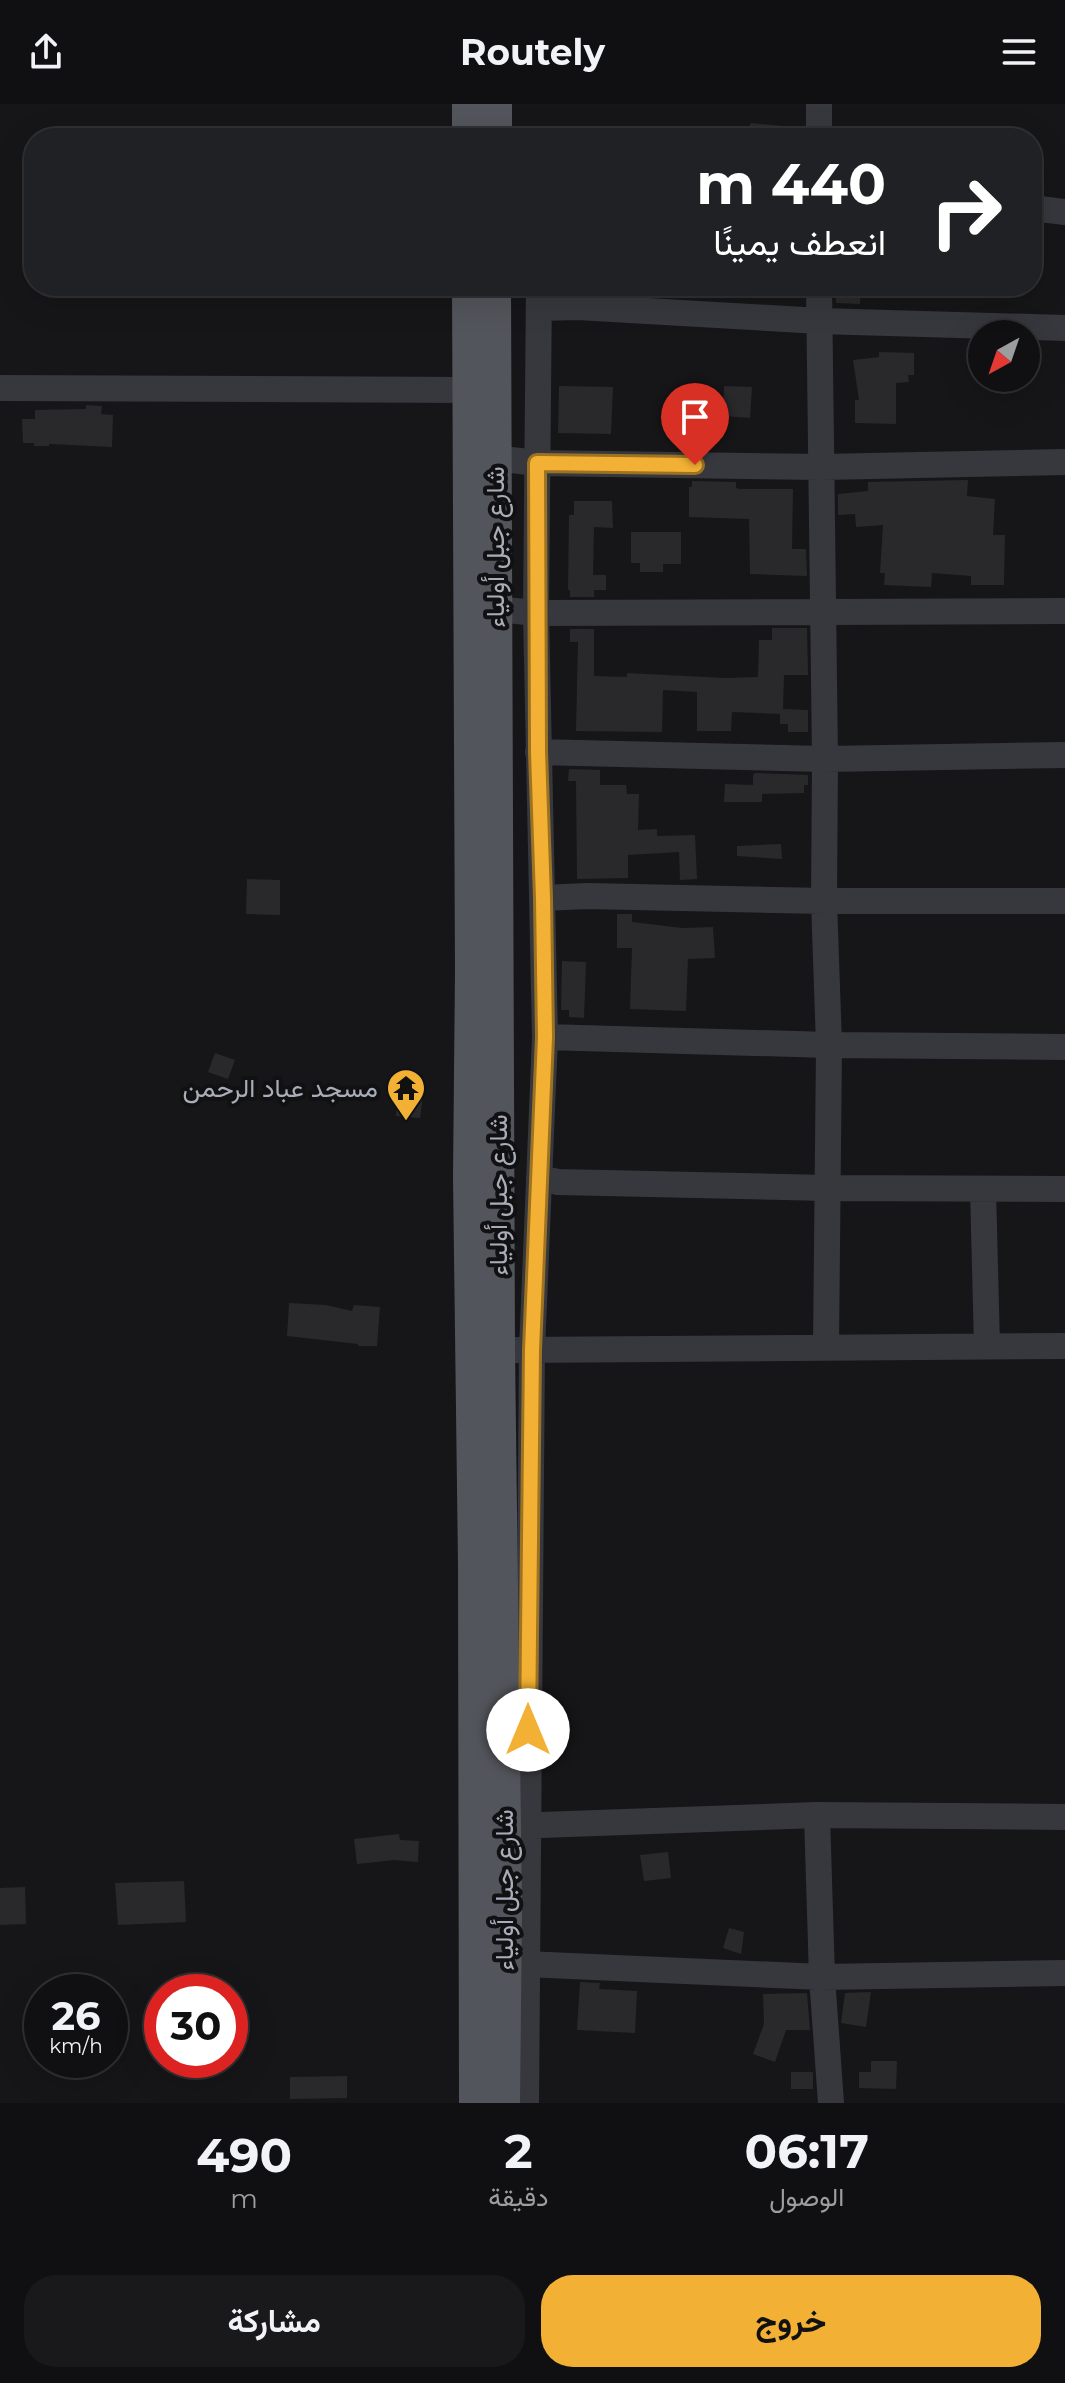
<!DOCTYPE html>
<html lang="ar">
<meta charset="utf-8">
<style>
:root{--surface:#101012;--page:#19191b;--text:#f1f3f6;--muted:#9c9d9f;--line:#303032;--accent:#f2b134}
body{margin:0;font-family:Montserrat,Vazirmatn,sans-serif;background:var(--page);color:var(--text);direction:rtl;height:100vh;display:flex;flex-direction:column;font-size:30px;white-space:nowrap}
*{box-sizing:border-box;margin:0}
p{font-size:26px;color:var(--muted)}
.icon{flex:none;width:44px;height:44px;fill:none;stroke:currentColor;stroke-width:2;stroke-linecap:round;stroke-linejoin:round}
.map{position:relative;height:1999px;overflow:hidden;direction:ltr}
.side{display:flex;flex-direction:column;background:var(--surface);flex:1}
.side>*{flex:none}
.top-card{position:absolute;left:24px;top:24px;width:1018px;height:168px;border-radius:32px;box-shadow:0 8px 32px #0002,0 0 0 2px var(--line);direction:rtl;background:#202124;color:#fff;overflow:hidden}
.needle{width:52px;rotate:220deg}
.tools{position:absolute;left:968px;top:216px;display:grid;gap:16px}
.tools a{display:grid;place-items:center;width:72px;height:72px;border-radius:50%;background:var(--surface);box-shadow:0 8px 32px #0002,0 0 0 2px var(--line);font-size:40px}
.speed{position:absolute;left:24px;top:1870px;display:flex;gap:16px;font-size:40px;font-weight:700;text-align:center}
.speed>*{display:grid;place-content:center;width:104px;height:104px;border-radius:50%;background:var(--surface);box-shadow:0 8px 32px #0002,0 0 0 2px var(--line);line-height:1}
.speed small{font-size:20px;font-weight:400}
.speed .limit{border:12px solid #d22;background:#fff;color:#111}
.pin{position:absolute;display:grid;place-items:center;width:68px;height:68px;color:#fff;margin:-82px -34px;border-radius:50% 50% 50% 0;rotate:-45deg;box-shadow:0 0 8px #0007}
.pin .icon{rotate:45deg}
.me{position:absolute;width:88px;margin:-44px;rotate:0deg;stroke-linejoin:round;filter:drop-shadow(0 0 6px #0008)}
.turn{display:flex;align-items:center;gap:28px;height:168px;padding:0 24px;font-size:36px}
.turn .icon{width:104px;height:104px;stroke-width:2.5}
.turn b{display:block;font-size:56px;line-height:68px}
.eta{display:flex;justify-content:space-evenly;align-items:center;height:136px;text-align:center}
.eta b{font-size:48px;font-weight:700;line-height:56px}
.cta{display:flex;gap:16px;margin-top:auto;padding:16px 24px}
.cta a{flex:1;height:92px;border-radius:32px;background:var(--accent);color:#111;font-size:32px;font-weight:700;line-height:92px;text-align:center}
.cta a+a{background:var(--page);color:var(--text)}
header{display:flex;justify-content:space-between;align-items:center;height:104px;padding:0 24px;background:var(--surface);font-size:36px;font-weight:700}
.map>svg:first-child{display:block}
.building{fill:#29292c}
.lines{fill:none;stroke-linecap:round;stroke-linejoin:round}
.minor{stroke:#37383d;stroke-width:26}
.major{stroke:#53555c;stroke-width:34}
.route-casing{stroke:#9d7322;stroke-width:20}
.route{stroke:#f2b134;stroke-width:14}
.labels{text-anchor:middle;dominant-baseline:central;stroke-width:8;stroke-linejoin:round;paint-order:stroke}
.street-label{font-size:26px;fill:#a8adb8;stroke:#111113}
.poi-label{font-size:26px;fill:#a8adb8;stroke:#111113;text-anchor:end}
</style>
<header><svg class="icon" aria-label="menu" viewBox="0 0 24 24"><path d="M4 6h16M4 12h16M4 18h16"/></svg>Routely<svg class="icon" aria-label="share" viewBox="0 0 24 24"><path d="M12 15V3M7 8l5-5 5 5M5 13v7h14v-7"/></svg></header>
<div class="map">
<svg width="1065" height="1999" viewBox="0 0 1065 1999">
<rect width="100%" height="100%" fill="#161618"/>
<path class="building" d="M751,19L794,23L793,34H741Z
M836,182H861L860,200L836,199Z
M879,248L914,249V271H908L909,278L896,279V320L855,319V296H859L853,256L879,253Z
M559,282L613,283L611,330L558,329Z
M724,282L752,283L750,314L723,312Z
M86,301L102,302L101,310L113,311L112,343L49,340V342H34V339H23L22,315H35V306L86,305Z
M968,376L967,392L995,395L993,431H1005L1004,481H971V472L932,469L931,483L884,481L885,469H880L883,421L856,423L855,410L838,411V390L868,387V378Z
M692,377L736,378V384L740,385H793L792,445H806L807,472L750,470L749,415L689,413V383H692Z
M574,397H612L613,424L594,423L593,471H606V486H594V493H570V486H568L569,411H574Z
M631,428H681V460H663V468H640V459H631Z
M772,524H807L808,571H784L783,605L808,606V628H788V620H780V610L732,608L731,627H697V588L663,586L662,628L576,627L578,538H570V525H594V572L627,573V569L726,574L758,573L759,536H772Z
M569,665L600,666V681H626L627,690H639L638,726L657,725V732L695,731L697,775L680,776L679,748L628,751V774L577,775L576,677H568Z
M755,669L808,671V681H804V689L762,690V698H724L725,680L753,681V671Z
M781,740L782,755L737,752V742Z
M247,775L280,776V811L246,810Z
M617,810H632V818L682,824L713,823L715,854L688,855L686,907L630,905L632,844H617Z
M562,857L586,858L584,914L569,913V906H561Z
M215,949L235,956L228,975L208,968Z
M398,988L423,991L420,1014L396,1012Z
M289,1199L326,1201L352,1207L354,1201L380,1203L377,1242H358V1240L287,1232Z
M399,1730L400,1736L419,1737L418,1758L394,1756L357,1760L354,1735Z
M668,1748L671,1774L644,1777L640,1751Z
M184,1777L186,1818L118,1821L115,1779Z
M25,1783L26,1820L0,1821V1784Z
M729,1824L744,1828L741,1850L723,1844Z
M580,1878L600,1879L599,1885L637,1887L635,1929L577,1926Z
M871,1888L866,1923L841,1919L845,1889Z
M807,1889L810,1926H786L775,1958L753,1950L764,1920L763,1890Z
M871,1957H897L896,1985L859,1984V1968H871Z
M791,1968H813V1985H791Z
M347,1972V1994L290,1995V1973Z"/>
<g class="lines">
<path class="minor" d="M819,34V0
M1032,104L1065,108
M819,182L825,655L824,797L829,941L826,1242
M539,204L578,203L820,217L1065,224
M0,284L469,286
M494,354L537,359L822,363L1065,358
M495,505L536,509L1065,507
M538,648L825,655L1065,651
M543,794L587,792L824,797H1065
M545,933L829,941L1065,943
M539,1074L558,1078L826,1084L1065,1085
M983,1085L987,1242
M517,1246L1065,1242
M817,1711L822,1873L831,1999
M513,1722L817,1711L1065,1713
M525,1860L822,1873L1065,1869
M526,1999L532,1246L545,933L536,509L539,182"/>
<path class="major" d="M495,0V34
M469,34V0
M469,182L472,868L470,1073L475,1460L476,1999
M494,182L498,1246L505,1806L503,1999"/>
</g>
<g class="lines">
<g class="route-casing">
<path id="route" d="M528,1626L532,1246L545,933L543,794L538,648L537,359L695,361"/>
</g>
<use href="#route" class="route"/>
</g>
<defs>
<g id="temple-pin" transform="scale(2)"><path d="M0 17L-7.5 6A9.5 9.5 0 1 1 7.5 6Z" fill="#f2b134" stroke="#111113"/><path d="M0-6L5-2H3V0L6.5 2.5H4V6H1.5V3h-3V6H-4V2.5H-6.5L-3 0V-2H-5Z" fill="#111"/></g>
</defs>
<g fill-rule="evenodd">
<use href="#temple-pin" x="406" y="984"/>
</g>
<g class="labels">
<g class="street-label">
<text transform="translate(495 443) rotate(-90)">شارع جبل أولياء</text>
<text transform="translate(498 1091) rotate(-90)">شارع جبل أولياء</text>
<text transform="translate(504 1786) rotate(-90)">شارع جبل أولياء</text>
</g>
<g class="poi-label">
<text x="378" y="984">مسجد عباد الرحمن</text>
</g>
</g>
</svg>
<div class="tools">
<a><svg class="needle" viewBox="-14 -14 28 28"><path d="M0-13l5 13h-10z" fill="#e53935"/><path d="M0 13l5-13h-10z" fill="#9c9d9f"/></svg></a>
</div>
<div class="speed"><div>26<small>km/h</small></div><div class="limit">30</div></div>
<div class="pin" style="left:695px;top:361px;background:#d93025"><svg class="icon" aria-label="arrive" viewBox="0 0 24 24"><path d="M6 21V4h12l-3 4 3 4H6"/></svg></div>
<svg class="me" style="left:528px;top:1626px" viewBox="-20 -20 40 40"><circle r="19" fill="#fff"/><path d="M0-13L10 11 0 6-10 11z" fill="#f2b134"/></svg>
<div class="top-card">
<div class="turn"><svg class="icon" aria-label="right" viewBox="0 0 24 24"><path d="M7 20v-9h11M14 6l5 5-5 5"/></svg><div><b>440 m</b>انعطف يمينًا</div></div>
</div>
</div>
<section class="side">
<div class="eta">
<div><b>06:17</b><p>الوصول</p></div>
<div><b>2</b><p>دقيقة</p></div>
<div><b>490</b><p>m</p></div>
</div>
<div class="cta"><a>خروج</a><a>مشاركة</a></div>
</section>
